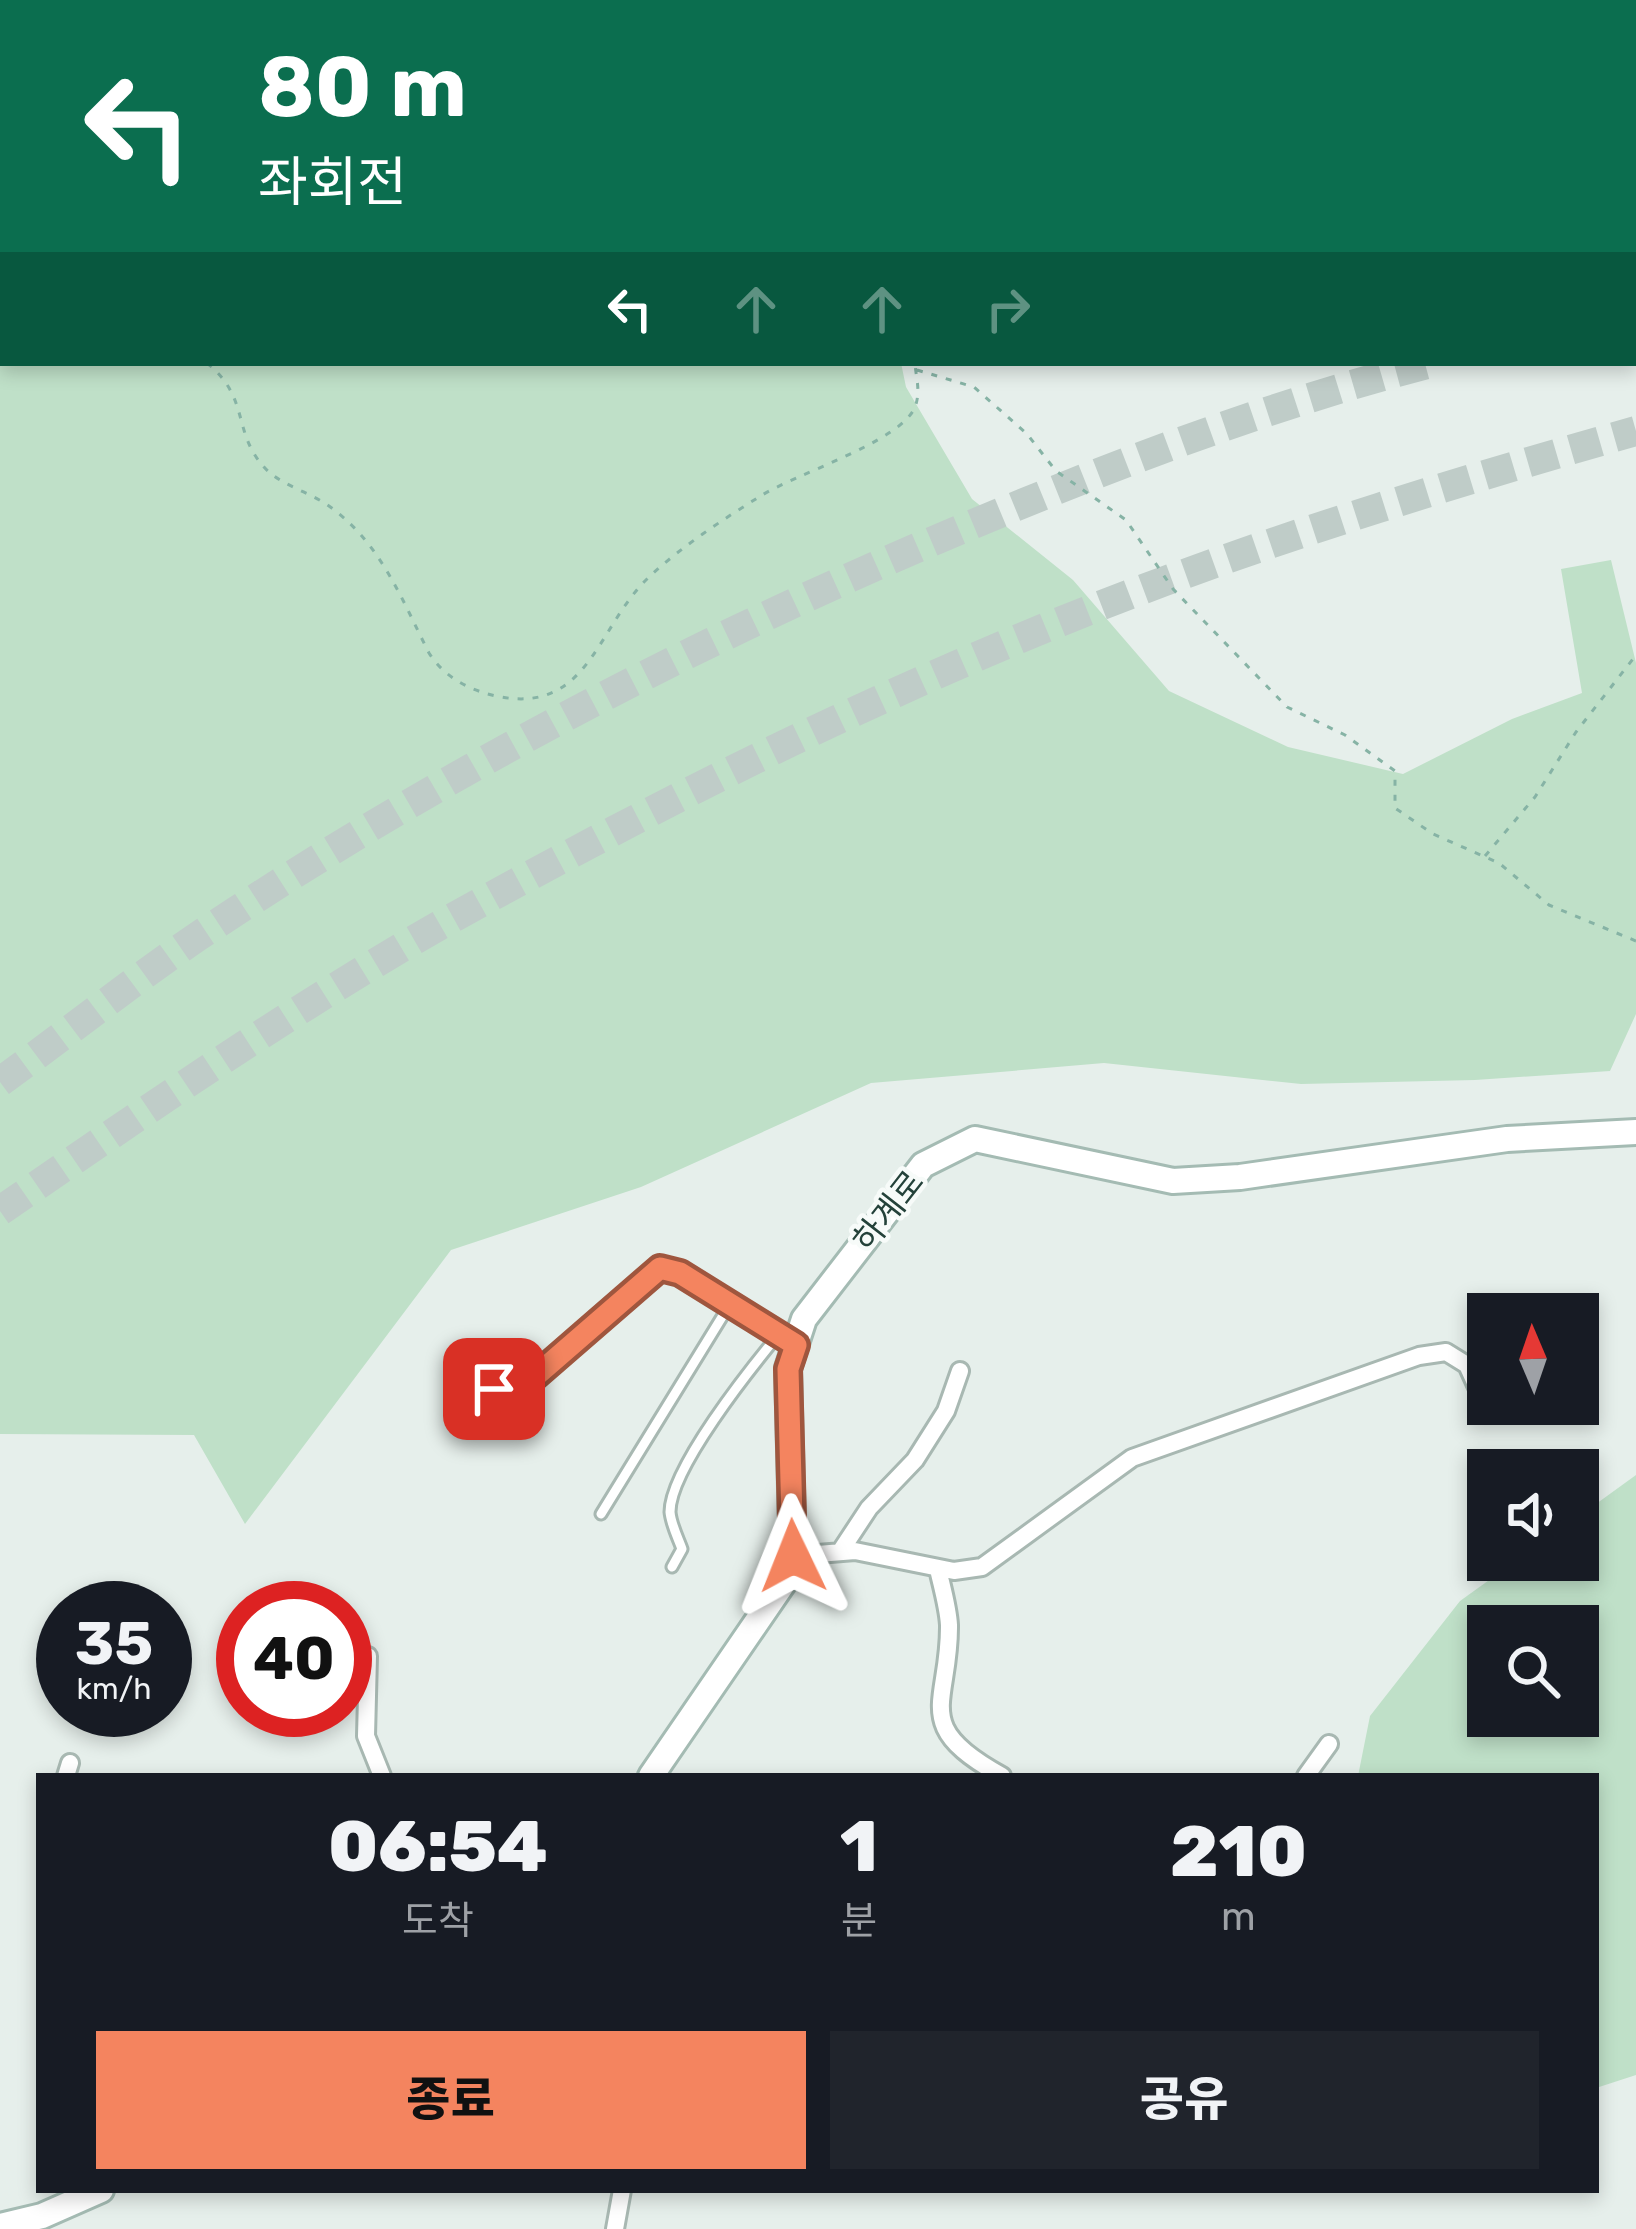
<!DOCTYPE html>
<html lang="ko">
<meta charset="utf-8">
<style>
:root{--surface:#171b24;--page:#20242c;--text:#f1f3f6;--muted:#9ea1a6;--accent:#f4845f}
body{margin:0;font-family:Rubik,"Noto Sans KR",sans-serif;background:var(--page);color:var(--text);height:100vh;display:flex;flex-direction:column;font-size:45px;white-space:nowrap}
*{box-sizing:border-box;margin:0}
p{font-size:39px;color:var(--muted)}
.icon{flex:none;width:66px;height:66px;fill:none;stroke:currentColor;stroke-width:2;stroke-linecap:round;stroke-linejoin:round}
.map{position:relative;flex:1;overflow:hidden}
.drawer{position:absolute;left:36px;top:1773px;width:1563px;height:420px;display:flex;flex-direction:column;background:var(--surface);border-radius:0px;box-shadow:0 6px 18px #0003}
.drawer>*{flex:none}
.banner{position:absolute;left:0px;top:0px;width:1638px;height:366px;box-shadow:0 6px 18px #0003;background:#0b6e4f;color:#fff;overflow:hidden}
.needle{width:78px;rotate:358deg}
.fabs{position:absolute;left:1467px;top:1293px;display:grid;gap:24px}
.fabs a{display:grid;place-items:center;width:132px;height:132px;border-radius:0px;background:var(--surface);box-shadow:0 6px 18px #0003;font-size:60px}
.speed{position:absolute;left:36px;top:1581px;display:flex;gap:24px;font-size:60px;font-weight:700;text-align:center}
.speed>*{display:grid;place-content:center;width:156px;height:156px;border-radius:50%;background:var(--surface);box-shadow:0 6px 18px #0003;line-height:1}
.speed small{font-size:30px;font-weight:400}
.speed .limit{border:18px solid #d22;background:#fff;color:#111}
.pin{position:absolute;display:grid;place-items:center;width:102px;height:102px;color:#fff;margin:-51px;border-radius:24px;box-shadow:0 6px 18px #0006}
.me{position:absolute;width:132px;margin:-66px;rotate:358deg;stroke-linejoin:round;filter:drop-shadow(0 0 9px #0008)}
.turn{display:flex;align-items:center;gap:42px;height:252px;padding:0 60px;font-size:54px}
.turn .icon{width:156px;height:156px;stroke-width:2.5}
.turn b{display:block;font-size:84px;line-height:102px}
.lanes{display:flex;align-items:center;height:114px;padding:0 60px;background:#0003;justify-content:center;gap:60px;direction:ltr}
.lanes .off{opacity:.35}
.eta{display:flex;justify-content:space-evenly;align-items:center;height:204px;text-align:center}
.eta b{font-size:72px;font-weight:800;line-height:84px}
.button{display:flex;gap:24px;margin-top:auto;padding:24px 60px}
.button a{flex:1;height:138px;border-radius:0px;background:var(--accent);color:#111;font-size:48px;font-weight:800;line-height:138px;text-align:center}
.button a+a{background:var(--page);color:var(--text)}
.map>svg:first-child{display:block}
.green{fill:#bfe0c8;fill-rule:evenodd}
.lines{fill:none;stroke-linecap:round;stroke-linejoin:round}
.highway-tunnel{stroke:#bfccc8;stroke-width:30;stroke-dasharray:30 15;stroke-linecap:butt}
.lane-casing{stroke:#a8b8b2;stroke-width:15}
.street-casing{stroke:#a8b8b2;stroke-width:22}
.secondary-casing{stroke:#a4bbb3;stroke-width:30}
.highway-casing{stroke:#c2cac8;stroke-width:36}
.path{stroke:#86b3a5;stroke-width:3;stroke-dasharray:6 9;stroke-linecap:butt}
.lane{stroke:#fff;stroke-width:9}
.street{stroke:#fff;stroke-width:16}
.secondary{stroke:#fff;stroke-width:24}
.highway{stroke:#2f6f62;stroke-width:30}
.route-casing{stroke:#9f563e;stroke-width:30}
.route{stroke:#f4845f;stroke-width:21}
.labels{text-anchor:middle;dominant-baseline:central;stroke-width:9;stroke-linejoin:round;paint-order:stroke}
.street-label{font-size:33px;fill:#24423a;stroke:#f7fbf9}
</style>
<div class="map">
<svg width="1636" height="2229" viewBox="0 0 1636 2229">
<rect width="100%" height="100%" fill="#e6efeb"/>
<path class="green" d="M0,0L1104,3H3V363H901L906,387L972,499L1073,580L1169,691L1288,747L1403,774L1512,719L1582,693L1561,569L1611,560L1636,663V1014L1610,1071L1475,1080L1301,1084L1104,1063L871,1083L641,1187L451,1250L245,1524L194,1435L0,1434Z
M1636,1475V2075L1596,2088V1776H1358L1370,1716L1460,1601L1517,1560H1578V1517ZM1488,1626H1578V1716H1488Z"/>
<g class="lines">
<path class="highway-tunnel" d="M0,1082C66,1034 130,983 197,937C440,774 701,638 971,525C1121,462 1273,404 1431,363
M0,1211C158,1102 317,992 485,900C704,780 931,668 1165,581C1320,524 1477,476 1636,431"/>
<g class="lane-casing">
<path id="lane" d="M456,1398L531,1380L660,1268L680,1273L794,1344
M601,1514L730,1304
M672,1567L682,1549C678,1538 671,1524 670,1512C670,1469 750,1369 779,1334"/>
</g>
<g class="street-casing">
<path id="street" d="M840,1552L869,1508L915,1460L946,1411L960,1371
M793,1556L855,1551L954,1571L982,1567L1132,1458L1419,1356L1446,1352L1467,1365L1482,1398
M938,1569C942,1587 948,1607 949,1625C950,1704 909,1725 1002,1776
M368,1656L366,1736L382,1776
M66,1776L70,1763
M1306,1776L1329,1744
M615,2229L622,2190"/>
</g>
<g class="secondary-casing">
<path id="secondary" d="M651,1776L793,1569L788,1368L804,1319L923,1165L975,1139L1173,1181L1240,1177L1507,1139L1636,1132
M0,2226L42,2216L101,2190"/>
</g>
<g class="highway-casing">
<path id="highway" d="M1635,311H1636"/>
</g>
<path class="path" d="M28,0V3
M442,0V3
M910,0L911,3
M0,97L3,94
M0,227H3
M0,285H3
M207,363C250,398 232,430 263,466C280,486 312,492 333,509C382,546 402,600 429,653C444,677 469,690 496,696C589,716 596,627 649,577C681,547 722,520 759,497C794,474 901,442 915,407C921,391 916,379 915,363
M917,370L974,387L1027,434L1056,471L1126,520L1173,589L1287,707L1345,735L1395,771V808L1433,834L1499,863L1549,905L1636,941
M1485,856L1535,797L1576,732L1636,655"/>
<use href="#lane" class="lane"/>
<use href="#street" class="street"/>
<use href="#secondary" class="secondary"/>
<use href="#highway" class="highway"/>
</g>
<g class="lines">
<g class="route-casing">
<path id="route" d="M494,1389L531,1380L660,1268L680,1273L796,1345L788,1369L793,1556"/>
</g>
<use href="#route" class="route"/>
</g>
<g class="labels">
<g class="street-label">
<text transform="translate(888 1211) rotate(-52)">하계로</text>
</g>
</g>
</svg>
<div class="fabs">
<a><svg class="needle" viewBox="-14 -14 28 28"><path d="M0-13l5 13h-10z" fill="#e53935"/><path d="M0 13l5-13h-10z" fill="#9ea1a6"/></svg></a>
<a><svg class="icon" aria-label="sound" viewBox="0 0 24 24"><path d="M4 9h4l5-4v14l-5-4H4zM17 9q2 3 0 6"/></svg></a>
<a><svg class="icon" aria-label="search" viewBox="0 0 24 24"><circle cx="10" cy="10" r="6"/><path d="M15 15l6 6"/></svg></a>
</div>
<div class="speed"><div>35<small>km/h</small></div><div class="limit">40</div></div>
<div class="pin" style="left:494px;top:1389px;background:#d93025"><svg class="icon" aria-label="arrive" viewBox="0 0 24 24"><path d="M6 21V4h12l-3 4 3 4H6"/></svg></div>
<svg class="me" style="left:793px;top:1556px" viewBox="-20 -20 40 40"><path d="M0-17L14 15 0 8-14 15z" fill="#f4845f" stroke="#fff" stroke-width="4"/></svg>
<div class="banner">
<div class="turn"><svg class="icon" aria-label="left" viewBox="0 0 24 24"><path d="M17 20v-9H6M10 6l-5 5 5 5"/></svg><div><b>80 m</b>좌회전</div></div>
<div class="lanes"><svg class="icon" aria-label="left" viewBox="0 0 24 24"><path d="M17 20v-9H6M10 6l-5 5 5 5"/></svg><svg class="icon off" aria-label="ahead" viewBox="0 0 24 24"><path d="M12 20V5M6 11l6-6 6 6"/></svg><svg class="icon off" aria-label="ahead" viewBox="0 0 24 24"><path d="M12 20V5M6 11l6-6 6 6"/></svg><svg class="icon off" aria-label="right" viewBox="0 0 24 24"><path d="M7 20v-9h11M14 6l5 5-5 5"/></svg></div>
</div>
<section class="drawer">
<div class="eta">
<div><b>06:54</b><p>도착</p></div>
<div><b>1</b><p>분</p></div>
<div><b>210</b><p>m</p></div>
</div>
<div class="button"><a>종료</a><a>공유</a></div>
</section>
</div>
